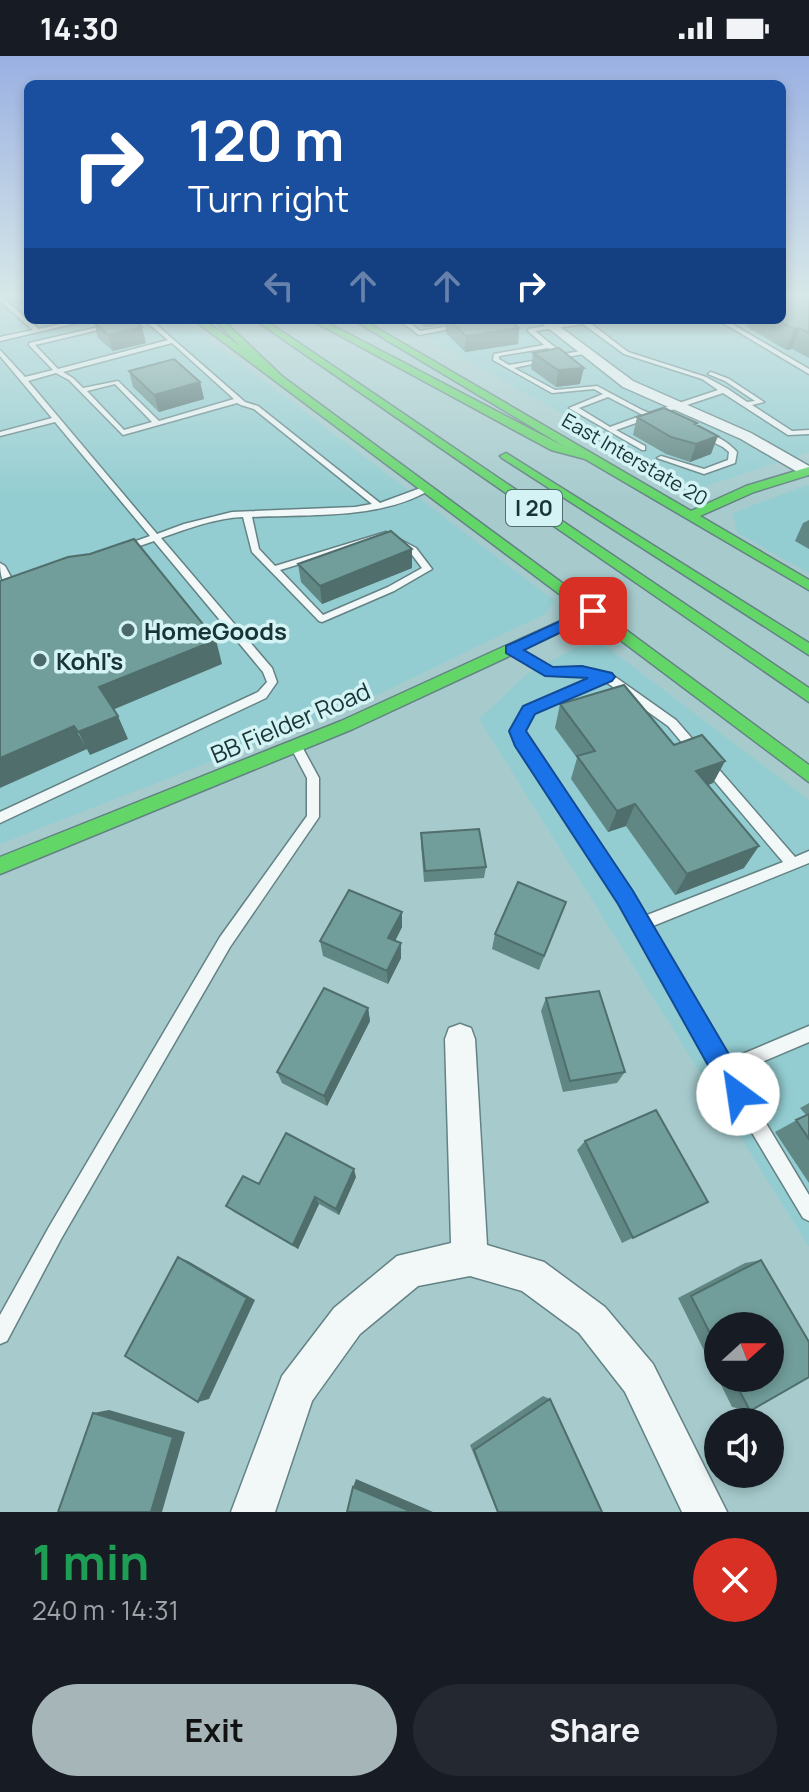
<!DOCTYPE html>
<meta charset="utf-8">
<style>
:root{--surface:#171b24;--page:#242831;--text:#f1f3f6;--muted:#9ea1a6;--accent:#a6b5b7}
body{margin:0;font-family:Manrope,sans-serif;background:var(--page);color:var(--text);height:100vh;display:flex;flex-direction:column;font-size:30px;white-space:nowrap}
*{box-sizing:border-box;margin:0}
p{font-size:26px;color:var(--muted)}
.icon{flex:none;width:44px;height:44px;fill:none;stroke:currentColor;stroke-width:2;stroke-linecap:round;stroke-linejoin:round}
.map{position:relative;height:1456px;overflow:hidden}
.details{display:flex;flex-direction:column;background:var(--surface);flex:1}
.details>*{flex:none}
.top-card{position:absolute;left:24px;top:24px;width:762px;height:244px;border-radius:12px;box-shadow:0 4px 12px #0003;background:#1a4fa0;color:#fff;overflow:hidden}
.needle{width:52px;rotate:69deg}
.controls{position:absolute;left:704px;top:1256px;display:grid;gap:16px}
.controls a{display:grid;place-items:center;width:80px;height:80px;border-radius:50%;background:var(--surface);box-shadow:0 4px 12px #0003;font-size:40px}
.pin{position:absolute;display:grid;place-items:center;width:68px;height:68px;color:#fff;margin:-34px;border-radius:16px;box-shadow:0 4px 12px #0006}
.me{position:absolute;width:88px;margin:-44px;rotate:329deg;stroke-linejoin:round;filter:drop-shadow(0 0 6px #0008)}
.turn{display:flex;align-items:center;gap:28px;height:168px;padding:0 32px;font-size:36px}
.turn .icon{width:104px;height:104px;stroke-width:2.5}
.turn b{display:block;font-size:56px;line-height:68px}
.lanes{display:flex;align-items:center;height:76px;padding:0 32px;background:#0003;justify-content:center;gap:40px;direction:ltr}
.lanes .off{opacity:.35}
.round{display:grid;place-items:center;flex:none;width:84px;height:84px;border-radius:42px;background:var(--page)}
.headline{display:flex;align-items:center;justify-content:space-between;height:136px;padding:0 32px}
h1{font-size:48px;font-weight:700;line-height:60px;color:#1e9e55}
.primary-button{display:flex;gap:16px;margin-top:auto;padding:16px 32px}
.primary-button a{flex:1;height:92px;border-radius:48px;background:var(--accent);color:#111;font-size:32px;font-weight:700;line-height:92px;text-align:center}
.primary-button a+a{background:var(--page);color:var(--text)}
.status{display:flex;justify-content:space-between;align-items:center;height:56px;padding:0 40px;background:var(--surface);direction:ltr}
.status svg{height:22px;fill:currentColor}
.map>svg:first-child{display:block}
.built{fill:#93cdd1}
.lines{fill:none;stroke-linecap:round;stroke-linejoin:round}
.lane-casing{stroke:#648284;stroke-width:3}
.street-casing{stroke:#648284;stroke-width:3}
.fast-casing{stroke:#648284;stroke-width:3}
.lane{fill:#f2f7f8;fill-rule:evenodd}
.street{fill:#f2f7f8;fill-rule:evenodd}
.fast{fill:#63d668;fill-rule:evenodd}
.wall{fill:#618784;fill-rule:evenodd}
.shaded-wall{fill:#4f6e6c}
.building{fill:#719d9a;stroke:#4f6e6c;stroke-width:2}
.route{fill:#1a73e8;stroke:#114b97;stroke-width:2}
.poi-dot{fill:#4b696a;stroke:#d3f3f5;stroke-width:3}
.labels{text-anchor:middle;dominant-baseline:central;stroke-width:7;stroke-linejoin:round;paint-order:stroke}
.far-street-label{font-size:20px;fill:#193435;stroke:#d3f3f5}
.shield{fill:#d3f3f5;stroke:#516d6f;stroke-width:2}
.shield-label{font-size:22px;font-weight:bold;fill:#193435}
.poi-label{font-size:24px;font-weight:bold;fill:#193435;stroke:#d3f3f5;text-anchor:start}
.street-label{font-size:24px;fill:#193435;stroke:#d3f3f5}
</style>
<div class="status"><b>14:30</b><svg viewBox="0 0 49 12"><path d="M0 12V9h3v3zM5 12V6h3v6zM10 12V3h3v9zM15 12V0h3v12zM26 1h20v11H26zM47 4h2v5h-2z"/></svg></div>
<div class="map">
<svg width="809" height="1456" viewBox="0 0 809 1456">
<rect width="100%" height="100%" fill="#a7cbcd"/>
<path class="built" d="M0,239H28V264H183L555,545L545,558L356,649L0,788Z
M809,239V396L698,433L394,264H782Z
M806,429H809V517L737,477L733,457Z
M603,588L809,744V1191L479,663L527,618L575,592Z"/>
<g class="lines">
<g class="lane-casing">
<path id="lane" d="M0,240L39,273L78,264H89L0,285V281L33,274L0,245Z
M96,264H103L111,271L35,289L58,313L168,284L144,264H151L245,346L258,350L380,447L426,430L433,432C383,464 309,458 252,461L259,493L275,510L386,476L416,492L432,513L394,535L322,566L319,565L252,496L243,461C215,462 187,473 161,482L272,612L277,626L266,642L0,767V756L258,636L267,626L263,616L154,485L128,494H122V490L150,480L55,366L0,380V376L52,362L0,300V294L25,321L53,314L29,289V287L103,270ZM172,287L234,343L159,365L118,325L83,332L73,322L63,316ZM56,317L69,324L123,379L237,347L241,349L254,353L372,448L355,451L232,456L184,468L157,478L28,325ZM115,328L152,366L124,374L87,335ZM385,482L410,496L422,512L388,531L323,559L280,514Z
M399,264H406L420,275L462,268L465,270L419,279Z
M579,264H601L590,267L628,296L706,321L728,333L747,346L755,345L725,325L708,318L711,316L729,323L764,346L752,349L792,375L809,374V378L788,379L723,337L657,359L662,360V364L650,362L616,374L645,390V394H642L569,352L603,338L594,333L552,337L493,304L494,298L544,289L528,275V273ZM583,268L624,298L702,323L718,334L649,357L642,354L597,330L555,334L514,312L550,304V302L509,309L499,303V300L548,292L562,302L589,297L590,296L587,294L563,298L535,275ZM608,341L643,359L610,371L579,352Z
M718,264H725L809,313V318Z
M700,376C714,377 728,386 737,396L735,407L704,418L657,402L661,400L704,413L728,404L729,396L723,391L700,380Z
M0,507L5,510L17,532L15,534L12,535C2,530 0,517 0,507Z
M511,590L552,612L582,611L611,618L676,664L795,801L809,795V807L648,872L728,1004L809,970V986L736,1017L809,1139V1165L803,1162L718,1020L620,846L516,685L512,675L525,651L595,622L582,619H546L507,595V591ZM606,626L668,670L783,806L642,861L630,838L527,684L524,675L533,657Z
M296,686L300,687L319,722V761L230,891L61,1183L7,1285L0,1288V1259L49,1171L220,881L307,760V722L290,690Z"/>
</g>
<g class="street-casing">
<path id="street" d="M538,264H551L633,325L751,377L809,410V419L801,418L741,383L623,331Z
M460,968L471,972L475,983L487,1189L544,1206L605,1251L653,1308L727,1456H682L625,1336L579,1277L522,1235L470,1220L418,1230L360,1278L312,1345L275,1456H231L282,1320L334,1252L397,1200L451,1187L445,983L449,972Z"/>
</g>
<g class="fast-casing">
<path id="fast" d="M194,264H204L241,291L214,264H223L283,321L809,709V726L591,562L353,673L0,818V801L341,665L582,555Z
M255,264H265L809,632V646Z
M311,264H322L565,391L353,264H363L691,455L746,430L809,411V419L754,436L700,460L809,524V534L585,403L551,394Z
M506,397L809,587V599L502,402L500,400Z"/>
</g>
<use href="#lane" class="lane"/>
<use href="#street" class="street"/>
<use href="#fast" class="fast"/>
</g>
<path class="wall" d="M809,239V302L792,293L786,294L747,271L748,267L742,264H782Z
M411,264H510L519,272L518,288L465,296L446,277V268L425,271Z
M94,266L146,287L113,295L98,282Z
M533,297L580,328L556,331L531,313Z
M129,315L200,326L204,343L159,356L133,331Z
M637,361L697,369L711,398L690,406L666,398L633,379Z
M809,464V493L795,485L803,467Z
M412,493V512L322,548L301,526L298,508Z
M560,648L674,689L725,705L713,727L708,729L744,812L675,839L626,770L608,776L571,723L577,702L555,672Z
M421,777L486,811L484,822L424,826L421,788Z
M566,846L539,914L492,893L495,878Z
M402,856V871L395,885L401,902L388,928L323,900L320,885Z
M546,942L625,1016L617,1027L563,1036L541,955Z
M368,952L370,965L327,1050L282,1027L277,1016Z
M809,1047V1127L775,1076L806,1059L800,1052Z
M585,1085L708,1146L622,1187L577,1094Z
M356,1121L339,1159L319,1148L298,1193L234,1156L226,1150Z
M761,1204L809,1286V1321L750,1355L732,1351L678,1242L745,1207ZM718,1270H770V1322H718Z
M543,1340L550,1343L602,1456H497L470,1389Z"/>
<path class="shaded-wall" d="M425,264H446V268L425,271Z
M142,271L146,287L113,295L108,279Z
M519,272L518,288L465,296L466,280Z
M800,272L792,293L786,294L794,273Z
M584,312L580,328L556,331L558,314Z
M200,326L204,343L159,356L154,339Z
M718,380L711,398L690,406L696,388Z
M412,493V512L322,548L320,530Z
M216,584L222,608L110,655L99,631Z
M118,660L128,683L90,699L78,676Z
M74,670L87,693L0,732V702Z
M725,705L713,727L684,738L696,715Z
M635,748L626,770L608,776L617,755Z
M759,790L744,812L675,839L687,818Z
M402,856V871L389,897L388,882Z
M401,887V902L388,928L387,915Z
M368,952L370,965L327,1050L324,1040Z
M354,1113L356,1121L339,1159L336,1153Z
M315,1141L319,1148L298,1193L293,1189Z
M178,1201L188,1205L255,1244L209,1343L198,1346Z
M109,1354L185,1376L162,1456H151L93,1357Z
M356,1423L433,1456H412L353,1431Z"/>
<path class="building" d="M782,239H809V277L800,272L794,273L777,264H782Z
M104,264H134L142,271L108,279L94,266Z
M449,264H510L519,272L466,280Z
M559,292L584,312L558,314L533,297Z
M174,303L200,326L154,339L129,315Z
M664,352L697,367L695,368L718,380L696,388L671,381L637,361Z
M391,475L412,493L320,530L298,508Z
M134,483L216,584L99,631L118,660L78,676L74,670L0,702V525L68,501L90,498Z
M624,629L674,689L702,679L725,705L696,715L759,790L687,818L635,748L617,755L577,700L595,695L560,648Z
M479,773L486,811L425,815L421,777Z
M518,826L566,846L544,900L495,878Z
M349,834L402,856L388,882L401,887L387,915L320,885Z
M324,932L368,952L324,1040L277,1016Z
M599,935L625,1016L570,1025L546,942Z
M656,1054L708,1146L633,1182L585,1085Z
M809,1058V1083L796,1064Z
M286,1077L354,1113L336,1153L315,1141L293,1189L226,1150L243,1120L259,1128Z
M178,1201L247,1242L198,1346L125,1300Z
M761,1204L809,1286V1321L750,1355L733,1322H770V1270H718V1293L691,1240Z
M550,1343L602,1456H498L474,1394Z
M93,1357L173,1381L151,1456H58Z
M353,1431L412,1456H347Z"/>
<linearGradient id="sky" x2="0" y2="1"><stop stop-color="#9ab0e2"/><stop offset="0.54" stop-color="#d7e8e8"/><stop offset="1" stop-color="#d7e8e8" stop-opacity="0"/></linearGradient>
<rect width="809" height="443" fill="url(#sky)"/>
<path class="route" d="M593,550L598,552V558L524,594L553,611L582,610L612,617L615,621L612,625L535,658L526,675L633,835L747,1029L750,1038L747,1047L738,1050L729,1047L618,848L515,690L509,675L523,650L588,622L545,620L506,597V590Z"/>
<g class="poi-dot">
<circle cx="128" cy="574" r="8"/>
<circle cx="40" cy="604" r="8"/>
</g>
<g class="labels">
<g class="far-street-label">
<text transform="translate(635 403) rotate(30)">East Interstate 20</text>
</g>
<rect class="shield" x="506" y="434" width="56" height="36" rx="6"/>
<g class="shield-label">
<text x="534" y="452">I 20</text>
</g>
<g class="poi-label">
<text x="144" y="574">HomeGoods</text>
<text x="56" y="604">Kohl's</text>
</g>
<g class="street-label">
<text transform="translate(290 666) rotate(-23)">BB Fielder Road</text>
</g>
</g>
</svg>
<div class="controls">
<a><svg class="needle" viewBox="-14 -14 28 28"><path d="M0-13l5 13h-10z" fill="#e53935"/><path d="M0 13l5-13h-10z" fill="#9ea1a6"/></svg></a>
<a><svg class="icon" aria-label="sound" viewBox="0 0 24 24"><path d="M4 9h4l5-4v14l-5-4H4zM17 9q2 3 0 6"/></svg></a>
</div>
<div class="pin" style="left:593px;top:555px;background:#d93025"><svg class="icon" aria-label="arrive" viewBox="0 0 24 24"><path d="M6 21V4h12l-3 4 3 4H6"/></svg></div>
<svg class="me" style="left:738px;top:1038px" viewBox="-20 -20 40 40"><circle r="19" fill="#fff"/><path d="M0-13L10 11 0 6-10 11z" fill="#1a73e8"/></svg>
<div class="top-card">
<div class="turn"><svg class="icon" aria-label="right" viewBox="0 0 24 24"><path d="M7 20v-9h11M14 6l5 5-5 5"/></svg><div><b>120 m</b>Turn right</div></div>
<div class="lanes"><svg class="icon off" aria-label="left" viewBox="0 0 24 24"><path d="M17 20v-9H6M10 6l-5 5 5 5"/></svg><svg class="icon off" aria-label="ahead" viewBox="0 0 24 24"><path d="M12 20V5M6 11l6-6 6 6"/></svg><svg class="icon off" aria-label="ahead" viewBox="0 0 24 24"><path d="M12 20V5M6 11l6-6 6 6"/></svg><svg class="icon" aria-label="right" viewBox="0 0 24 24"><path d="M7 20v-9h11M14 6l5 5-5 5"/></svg></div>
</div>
</div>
<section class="details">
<div class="headline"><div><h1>1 min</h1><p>240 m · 14:31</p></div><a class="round" style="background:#d93025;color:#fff"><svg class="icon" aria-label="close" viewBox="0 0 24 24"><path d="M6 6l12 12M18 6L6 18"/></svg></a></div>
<div class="primary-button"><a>Exit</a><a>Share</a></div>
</section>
